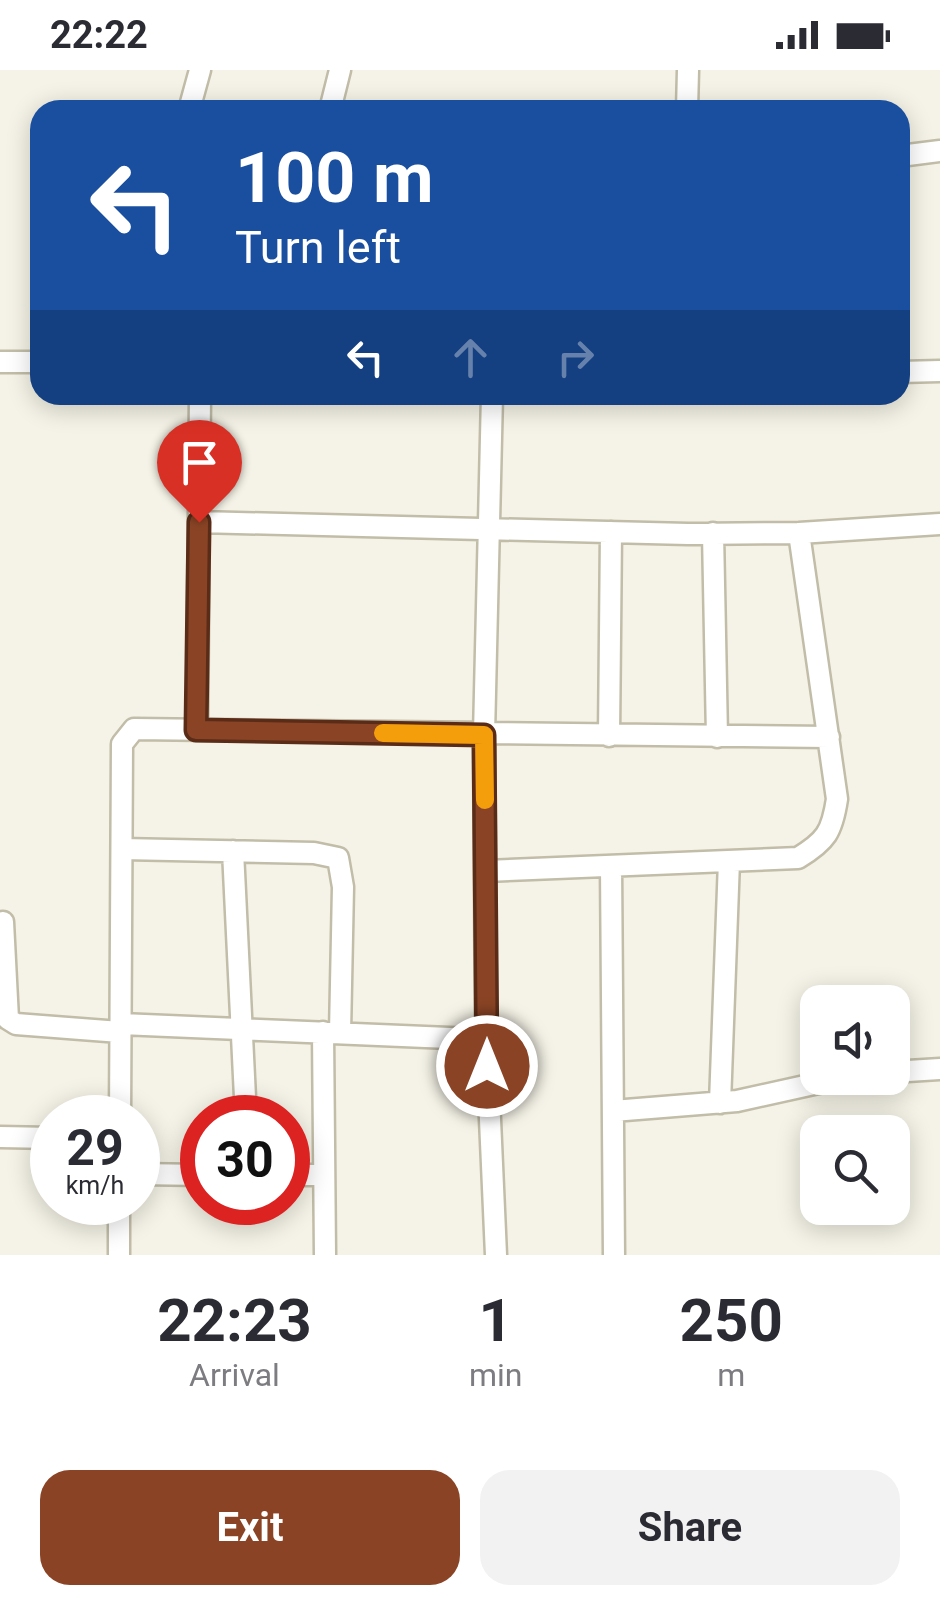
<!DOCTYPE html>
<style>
:root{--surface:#fff;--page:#f2f2f3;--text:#2b2b33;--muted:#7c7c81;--accent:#8a4425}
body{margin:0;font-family:Roboto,sans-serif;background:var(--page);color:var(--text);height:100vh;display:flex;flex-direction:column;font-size:38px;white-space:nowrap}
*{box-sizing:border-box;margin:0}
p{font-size:32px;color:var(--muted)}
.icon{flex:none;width:55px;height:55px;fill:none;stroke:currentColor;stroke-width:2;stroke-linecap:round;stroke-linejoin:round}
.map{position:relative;height:1185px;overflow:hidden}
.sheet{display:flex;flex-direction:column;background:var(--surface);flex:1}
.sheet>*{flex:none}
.banner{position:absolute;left:30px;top:30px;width:880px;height:305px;border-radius:30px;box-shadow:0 5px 25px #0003;background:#1a4fa0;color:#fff;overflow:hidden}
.fabs{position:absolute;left:800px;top:915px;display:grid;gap:20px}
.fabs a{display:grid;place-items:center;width:110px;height:110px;border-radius:20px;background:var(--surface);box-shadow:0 5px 25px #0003;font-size:50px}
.speed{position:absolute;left:30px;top:1025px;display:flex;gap:20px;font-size:50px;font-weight:700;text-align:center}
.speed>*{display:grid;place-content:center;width:130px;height:130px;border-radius:50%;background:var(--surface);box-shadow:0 5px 25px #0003;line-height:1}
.speed small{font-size:25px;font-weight:400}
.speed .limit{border:15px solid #d22;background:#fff;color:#111}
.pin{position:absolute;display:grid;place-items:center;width:85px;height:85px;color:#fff;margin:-102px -42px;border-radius:50% 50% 50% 0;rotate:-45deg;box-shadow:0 0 10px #0007}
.pin .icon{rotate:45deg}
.me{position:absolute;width:110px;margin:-55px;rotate:0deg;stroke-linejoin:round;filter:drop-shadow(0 0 8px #0008)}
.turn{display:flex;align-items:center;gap:35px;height:210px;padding:0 40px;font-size:45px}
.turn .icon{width:130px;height:130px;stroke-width:2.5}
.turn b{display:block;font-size:70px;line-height:85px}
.lanes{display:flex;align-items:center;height:95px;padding:0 40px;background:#0003;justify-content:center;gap:50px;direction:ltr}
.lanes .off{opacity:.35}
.eta{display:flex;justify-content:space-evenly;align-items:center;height:170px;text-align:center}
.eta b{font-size:60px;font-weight:700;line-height:70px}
.button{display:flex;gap:20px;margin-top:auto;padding:20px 40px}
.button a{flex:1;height:115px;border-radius:30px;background:var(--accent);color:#fff;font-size:40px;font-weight:700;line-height:115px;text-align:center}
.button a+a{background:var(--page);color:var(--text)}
.status{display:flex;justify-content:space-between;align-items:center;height:70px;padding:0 50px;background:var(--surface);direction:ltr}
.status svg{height:28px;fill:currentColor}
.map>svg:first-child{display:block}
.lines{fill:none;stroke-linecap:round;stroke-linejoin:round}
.street-casing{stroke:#c1bda8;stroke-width:25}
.street{stroke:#fff;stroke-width:20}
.route-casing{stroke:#5a2c18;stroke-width:25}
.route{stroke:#8a4425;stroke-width:18}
.slow{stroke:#f59e0b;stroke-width:18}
</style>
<div class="status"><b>22:22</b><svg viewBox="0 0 49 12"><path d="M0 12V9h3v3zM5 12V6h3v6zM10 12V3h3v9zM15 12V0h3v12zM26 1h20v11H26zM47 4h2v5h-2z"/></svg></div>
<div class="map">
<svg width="940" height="1185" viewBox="0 0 940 1185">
<rect width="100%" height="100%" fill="#f5f3e7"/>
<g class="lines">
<g class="street-casing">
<path id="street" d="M189,40L200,0
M330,40L340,0
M687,40L688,0
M900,86L940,81
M0,292H40
M900,302L940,301
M199,452L688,464L799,463L940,454
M713,463L717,667
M197,660L200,325
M609,666L611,462
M122,779L314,783L338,788L343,817L340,963
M233,781L246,1048
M611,796L614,1185
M486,801L798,788C826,771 832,762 837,729L799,463
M3,852L8,949L16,954L120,962
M121,954L473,969L486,959L484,665L492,325
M486,959L496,1185
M323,962L325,1185
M892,1002L940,999
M720,1033L729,791
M613,1041L737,1031L841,1008
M120,1048L122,674L134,659L829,667
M0,1067L52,1068
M138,1104L202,1105
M288,1105H324
M119,1185V1132"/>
</g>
<use href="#street" class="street"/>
</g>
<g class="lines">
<g class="route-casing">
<path id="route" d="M199,452L196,660L484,665L487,996"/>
</g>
<use href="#route" class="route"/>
<path class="slow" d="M383,663L484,665L485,730"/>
</g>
</svg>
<div class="fabs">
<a><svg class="icon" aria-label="sound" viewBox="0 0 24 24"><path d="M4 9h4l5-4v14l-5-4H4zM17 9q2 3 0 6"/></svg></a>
<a><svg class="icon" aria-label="search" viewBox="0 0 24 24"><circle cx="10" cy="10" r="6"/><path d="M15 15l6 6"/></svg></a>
</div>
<div class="speed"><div>29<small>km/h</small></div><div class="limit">30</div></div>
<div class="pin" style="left:199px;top:452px;background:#d93025"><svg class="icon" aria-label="arrive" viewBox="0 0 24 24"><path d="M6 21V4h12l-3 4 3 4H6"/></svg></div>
<svg class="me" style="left:487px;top:996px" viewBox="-20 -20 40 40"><circle r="17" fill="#8a4425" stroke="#fff" stroke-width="3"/><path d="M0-11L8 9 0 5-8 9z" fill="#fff"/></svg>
<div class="banner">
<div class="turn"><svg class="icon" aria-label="left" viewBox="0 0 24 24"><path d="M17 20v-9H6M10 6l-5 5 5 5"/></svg><div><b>100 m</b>Turn left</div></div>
<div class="lanes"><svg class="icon" aria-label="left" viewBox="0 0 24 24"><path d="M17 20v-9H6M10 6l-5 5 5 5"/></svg><svg class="icon off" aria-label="ahead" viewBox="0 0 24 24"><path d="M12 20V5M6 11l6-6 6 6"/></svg><svg class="icon off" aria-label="right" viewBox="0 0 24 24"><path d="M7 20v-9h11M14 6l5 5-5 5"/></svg></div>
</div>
</div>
<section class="sheet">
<div class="eta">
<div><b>22:23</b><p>Arrival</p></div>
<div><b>1</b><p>min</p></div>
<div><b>250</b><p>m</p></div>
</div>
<div class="button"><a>Exit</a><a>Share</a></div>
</section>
